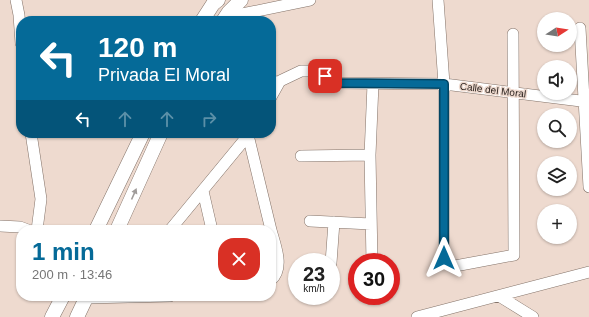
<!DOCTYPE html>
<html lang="es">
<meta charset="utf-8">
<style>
:root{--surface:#fff;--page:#f6f6f6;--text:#222;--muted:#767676;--accent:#056a98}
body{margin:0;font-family:Helvetica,sans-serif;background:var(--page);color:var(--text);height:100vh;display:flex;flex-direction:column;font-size:15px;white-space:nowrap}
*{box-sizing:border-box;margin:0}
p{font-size:13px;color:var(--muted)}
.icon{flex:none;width:22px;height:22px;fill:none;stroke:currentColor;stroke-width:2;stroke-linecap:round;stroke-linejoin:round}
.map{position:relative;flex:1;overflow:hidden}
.panel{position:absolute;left:16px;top:225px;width:260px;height:76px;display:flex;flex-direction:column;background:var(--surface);border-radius:16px;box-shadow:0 1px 3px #0004}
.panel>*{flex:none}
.guide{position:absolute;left:16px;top:16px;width:260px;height:122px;border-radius:16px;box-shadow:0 1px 3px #0004;background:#056a98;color:#fff;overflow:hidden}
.needle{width:26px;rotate:78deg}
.fabs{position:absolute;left:537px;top:12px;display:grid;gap:8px}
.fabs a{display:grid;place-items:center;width:40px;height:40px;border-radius:50%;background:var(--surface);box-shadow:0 1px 3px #0004;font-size:20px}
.speed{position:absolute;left:288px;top:253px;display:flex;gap:8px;font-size:20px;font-weight:700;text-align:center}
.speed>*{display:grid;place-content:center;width:52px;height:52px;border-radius:50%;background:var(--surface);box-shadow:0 1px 3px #0004;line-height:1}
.speed small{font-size:10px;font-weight:400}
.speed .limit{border:6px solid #d22;background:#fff;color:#111}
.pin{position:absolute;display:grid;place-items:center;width:34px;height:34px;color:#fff;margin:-17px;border-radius:8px;box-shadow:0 2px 6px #0006}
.me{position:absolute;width:44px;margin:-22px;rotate:0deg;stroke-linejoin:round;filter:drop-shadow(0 0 3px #0008)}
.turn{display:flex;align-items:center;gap:14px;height:84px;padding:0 16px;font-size:18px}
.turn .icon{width:52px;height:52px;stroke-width:2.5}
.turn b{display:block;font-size:28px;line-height:34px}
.lanes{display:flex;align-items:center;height:38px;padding:0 16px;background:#0003;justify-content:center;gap:20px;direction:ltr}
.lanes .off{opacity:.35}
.round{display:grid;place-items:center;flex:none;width:42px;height:42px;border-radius:16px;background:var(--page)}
.summary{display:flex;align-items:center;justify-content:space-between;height:68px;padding:0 16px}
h1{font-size:24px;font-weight:700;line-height:30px;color:var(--accent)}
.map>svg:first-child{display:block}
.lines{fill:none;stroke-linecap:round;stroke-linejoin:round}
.minor-casing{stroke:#837268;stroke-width:12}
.major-casing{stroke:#837268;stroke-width:15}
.minor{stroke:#fff;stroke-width:11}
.major{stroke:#fff;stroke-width:14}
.oneway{fill:#a09c9a}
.route-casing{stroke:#034563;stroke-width:10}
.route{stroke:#056a98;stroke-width:7}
.labels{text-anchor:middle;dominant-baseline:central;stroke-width:3;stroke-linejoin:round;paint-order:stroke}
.street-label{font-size:10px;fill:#2b231f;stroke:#eedacf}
</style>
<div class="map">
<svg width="589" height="317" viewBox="0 0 589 317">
<rect width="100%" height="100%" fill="#eedacf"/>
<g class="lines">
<g class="minor-casing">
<path id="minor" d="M16,0L19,15L21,43
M438,0L444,84V258L448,264L455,266L514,255L513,34
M229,12L242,14L310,0
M580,28L589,187
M271,83L280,81L301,71H312L339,83L444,84L589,102
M271,97L280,81
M31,133L41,199L37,230
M248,135L271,230
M301,156L370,155
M203,191L212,230
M310,221L371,224
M0,226L20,227L28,230
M170,230L250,133
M271,230C275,245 285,268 271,280
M372,262L370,155L373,84
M331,263L334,222
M499,296L533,317
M86,298L170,296
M417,317L589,272"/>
</g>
<g class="major-casing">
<path id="major" d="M202,21L213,4L218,0
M223,21L229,12L241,0
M96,230L143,133
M117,230L161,133
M52,317L63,296
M77,317L87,296"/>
</g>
<use href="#minor" class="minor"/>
<use href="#major" class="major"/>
</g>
<defs><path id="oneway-solid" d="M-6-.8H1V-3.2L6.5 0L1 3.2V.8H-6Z"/></defs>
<use class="oneway" href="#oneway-solid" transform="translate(134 194) rotate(-66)"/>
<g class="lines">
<g class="route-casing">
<path id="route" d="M325,76L339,83L444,84V258"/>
</g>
<use href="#route" class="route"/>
</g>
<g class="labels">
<g class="street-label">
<text transform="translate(493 90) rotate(7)">Calle del Moral</text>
</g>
</g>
</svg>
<div class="fabs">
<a><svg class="needle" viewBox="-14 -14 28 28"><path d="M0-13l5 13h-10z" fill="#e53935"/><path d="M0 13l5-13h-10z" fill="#767676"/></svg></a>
<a><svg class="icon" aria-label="sound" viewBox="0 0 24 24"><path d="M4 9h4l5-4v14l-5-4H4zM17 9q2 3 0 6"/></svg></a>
<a><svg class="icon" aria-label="search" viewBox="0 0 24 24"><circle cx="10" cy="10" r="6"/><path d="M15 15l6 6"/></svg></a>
<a><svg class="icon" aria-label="layers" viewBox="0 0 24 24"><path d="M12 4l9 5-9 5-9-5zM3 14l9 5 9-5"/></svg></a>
<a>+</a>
</div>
<div class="speed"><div>23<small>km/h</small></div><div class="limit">30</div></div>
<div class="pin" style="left:325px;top:76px;background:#d93025"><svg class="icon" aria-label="arrive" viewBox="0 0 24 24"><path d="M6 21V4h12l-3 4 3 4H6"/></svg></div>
<svg class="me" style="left:444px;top:258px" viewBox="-20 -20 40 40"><path d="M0-17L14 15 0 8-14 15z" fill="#056a98" stroke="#fff" stroke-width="4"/></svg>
<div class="guide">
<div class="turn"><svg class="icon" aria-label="left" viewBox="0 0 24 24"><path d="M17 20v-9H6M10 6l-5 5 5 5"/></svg><div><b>120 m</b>Privada El Moral</div></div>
<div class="lanes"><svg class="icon" aria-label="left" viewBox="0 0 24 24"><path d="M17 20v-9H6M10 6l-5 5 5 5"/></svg><svg class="icon off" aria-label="ahead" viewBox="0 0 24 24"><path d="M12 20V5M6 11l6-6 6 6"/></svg><svg class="icon off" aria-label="ahead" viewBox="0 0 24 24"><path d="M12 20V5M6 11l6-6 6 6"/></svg><svg class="icon off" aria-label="right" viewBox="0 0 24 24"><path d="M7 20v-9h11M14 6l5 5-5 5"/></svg></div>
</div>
<section class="panel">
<div class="summary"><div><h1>1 min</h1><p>200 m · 13:46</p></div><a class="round" style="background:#d93025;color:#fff"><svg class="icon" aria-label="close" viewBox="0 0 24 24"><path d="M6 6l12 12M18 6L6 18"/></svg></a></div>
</section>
</div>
